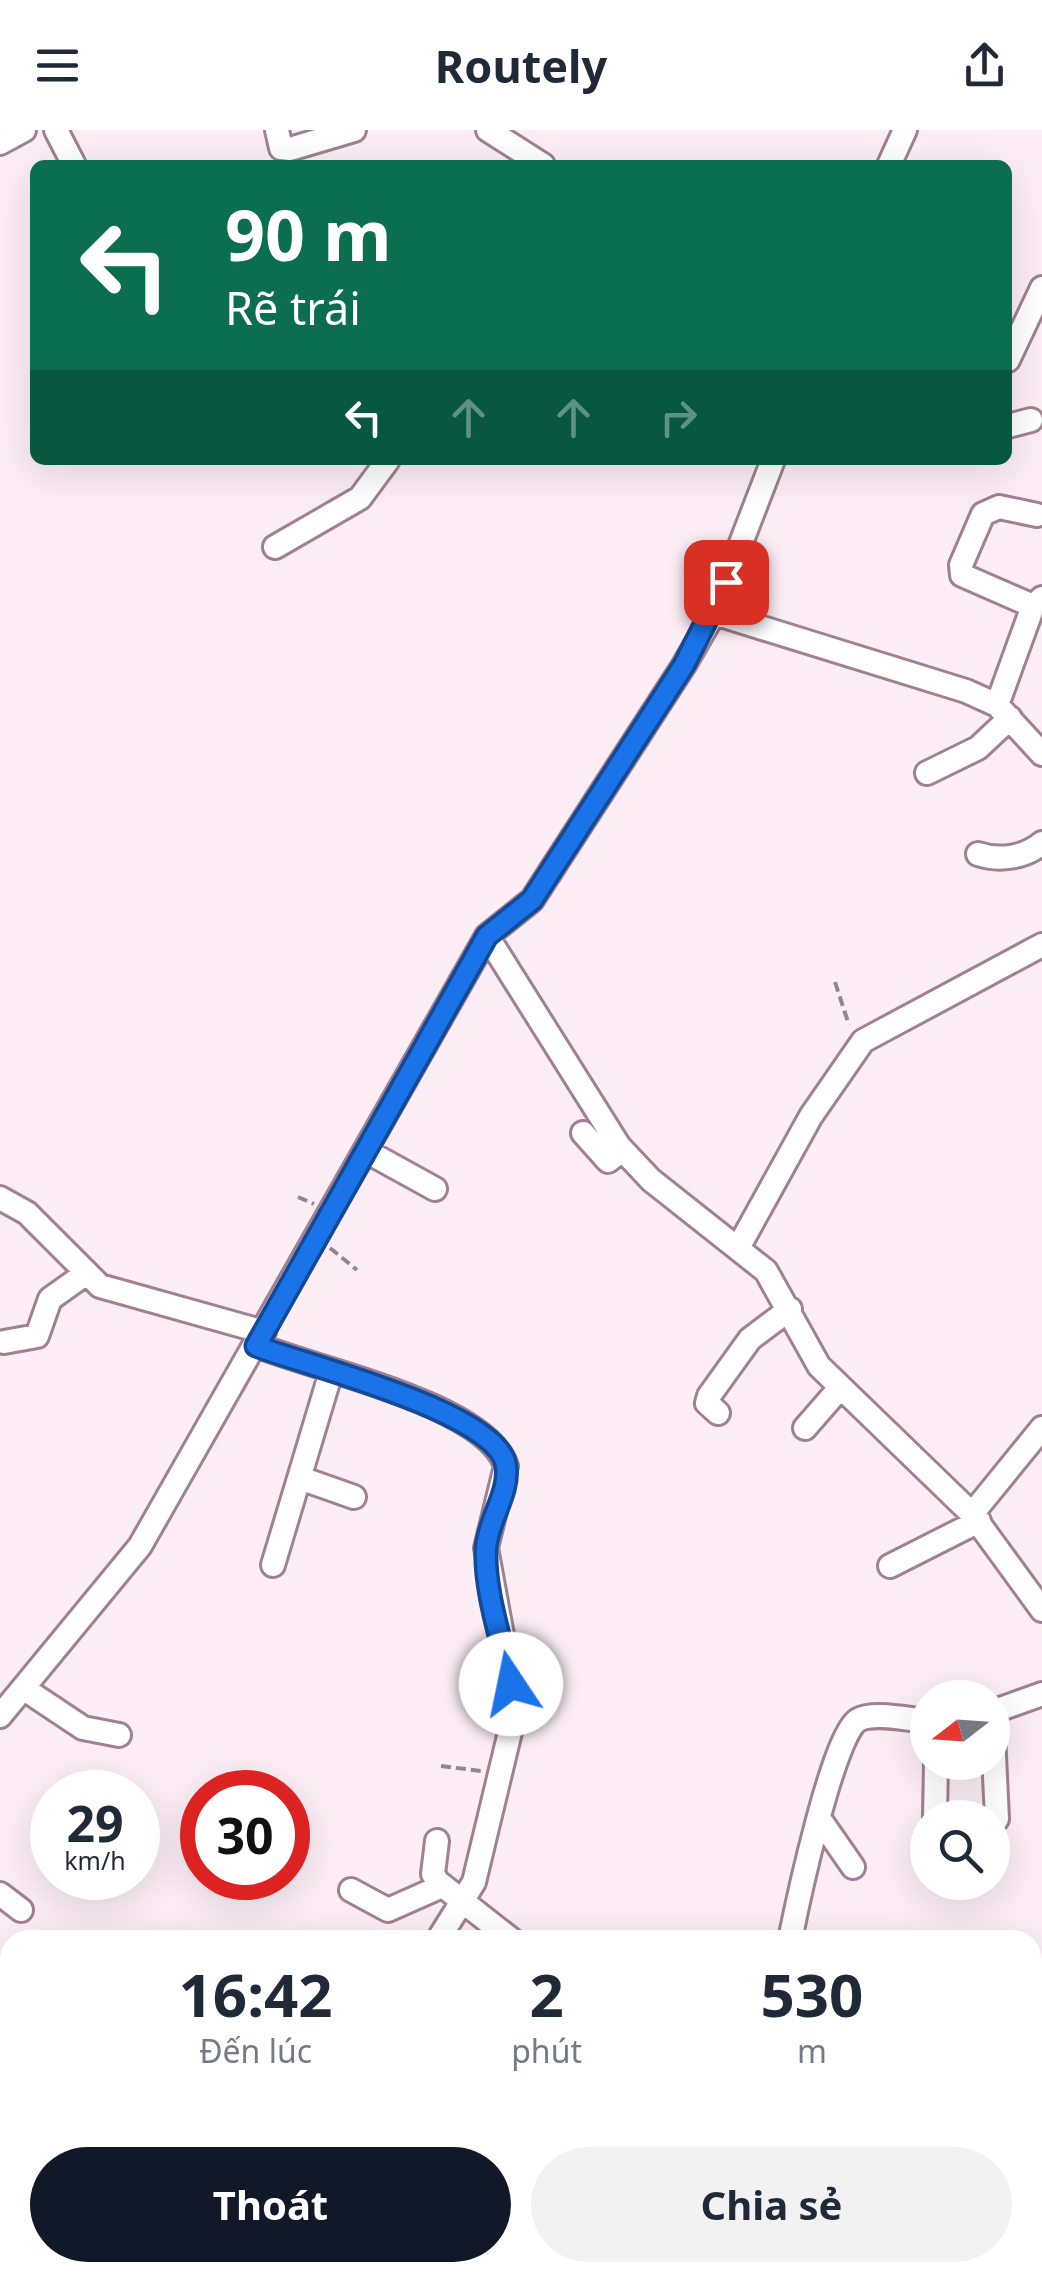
<!DOCTYPE html>
<html lang="vi">
<meta charset="utf-8">
<style>
:root{--surface:#fff;--page:#f2f2f3;--text:#1f2937;--muted:#747a83;--accent:#111827}
body{margin:0;font-family:"Noto Sans",sans-serif;background:var(--page);color:var(--text);height:100vh;display:flex;flex-direction:column;font-size:38px;white-space:nowrap}
*{box-sizing:border-box;margin:0}
p{font-size:32px;color:var(--muted)}
.icon{flex:none;width:55px;height:55px;fill:none;stroke:currentColor;stroke-width:2;stroke-linecap:round;stroke-linejoin:round}
.map{position:relative;flex:1;overflow:hidden}
.panel{position:absolute;left:0px;top:1800px;width:1042px;height:352px;display:flex;flex-direction:column;background:var(--surface);border-radius:30px 30px 0 0;box-shadow:0 10px 40px #0002}
.panel>*{flex:none}
.hud{position:absolute;left:30px;top:30px;width:982px;height:305px;border-radius:15px;box-shadow:0 10px 40px #0002;background:#0b6e4f;color:#fff;overflow:hidden}
.needle{width:65px;rotate:253deg}
.tools{position:absolute;left:910px;top:1550px;display:grid;gap:20px}
.tools a{display:grid;place-items:center;width:100px;height:100px;border-radius:50%;background:var(--surface);box-shadow:0 10px 40px #0002;font-size:50px}
.speed{position:absolute;left:30px;top:1640px;display:flex;gap:20px;font-size:50px;font-weight:700;text-align:center}
.speed>*{display:grid;place-content:center;width:130px;height:130px;border-radius:50%;background:var(--surface);box-shadow:0 10px 40px #0002;line-height:1}
.speed small{font-size:25px;font-weight:400}
.speed .limit{border:15px solid #d22;background:#fff;color:#111}
.pin{position:absolute;display:grid;place-items:center;width:85px;height:85px;color:#fff;margin:-42px;border-radius:20px;box-shadow:0 5px 15px #0006}
.me{position:absolute;width:110px;margin:-55px;rotate:349deg;stroke-linejoin:round;filter:drop-shadow(0 0 8px #0008)}
.turn{display:flex;align-items:center;gap:35px;height:210px;padding:0 30px;font-size:45px}
.turn .icon{width:130px;height:130px;stroke-width:2.5}
.turn b{display:block;font-size:70px;line-height:85px}
.lanes{display:flex;align-items:center;height:95px;padding:0 30px;background:#0003;justify-content:center;gap:50px;direction:ltr}
.lanes .off{opacity:.35}
.eta{display:flex;justify-content:space-evenly;align-items:center;height:170px;text-align:center}
.eta b{font-size:60px;font-weight:700;line-height:70px}
.cta{display:flex;gap:20px;margin-top:auto;padding:20px 30px}
.cta a{flex:1;height:115px;border-radius:60px;background:var(--accent);color:#fff;font-size:40px;font-weight:700;line-height:115px;text-align:center}
.cta a+a{background:var(--page);color:var(--text)}
header{display:flex;justify-content:space-between;align-items:center;height:130px;padding:0 30px;background:var(--surface);font-size:45px;font-weight:700}
.map>svg:first-child{display:block}
.water{fill:#eda0cb;stroke:#b77d9d;stroke-width:2.5}
.lines{fill:none;stroke-linecap:round;stroke-linejoin:round}
.minor-casing{stroke:#a18092;stroke-width:28}
.path{stroke:#94868e;stroke-width:4;stroke-dasharray:10 5;stroke-linecap:butt}
.minor{stroke:#fff;stroke-width:22}
.route-casing{stroke:#114b97;stroke-width:25}
.route{stroke:#1a73e8;stroke-width:18}
</style>
<header><svg class="icon" aria-label="menu" viewBox="0 0 24 24"><path d="M4 6h16M4 12h16M4 18h16"/></svg>Routely<svg class="icon" aria-label="share" viewBox="0 0 24 24"><path d="M12 15V3M7 8l5-5 5 5M5 13v7h14v-7"/></svg></header>
<div class="map">
<svg width="1042" height="2151" viewBox="0 0 1042 2151">
<rect width="100%" height="100%" fill="#fdeef6"/>
<path class="water" d="M22,2143V2142L349,2143L321,2151H25Z"/>
<g class="lines">
<g class="minor-casing">
<path id="minor" d="M56,0L74,35
M277,0L281,18L290,19L354,0
M488,0L543,35
M0,13L24,0
M889,35L905,0
M1008,230L1042,158
M1008,296L1031,290
M275,417L360,368L388,330
M1033,476L962,445L961,435L983,384L999,377L1037,385
M714,483L966,561L997,575L1042,624
M997,575L1033,476L1042,468
M927,643L978,618L1010,588
M978,724C999,731 1024,728 1042,713
M487,806L619,1016L651,1050L766,1141L819,1236L972,1384L1042,1480
M583,1003L608,1031L622,1020
M366,1021L435,1059
M0,1068L27,1083L100,1156L264,1202
M738,1118L811,986L863,911L1042,815
M4,1212L37,1206L50,1169L85,1144
M256,1215C314,1239 486,1274 506,1336L486,1418L511,1554L510,1602L474,1752L438,1810
M718,1283L707,1273L709,1266L750,1209L790,1179
M805,1298L839,1259
M300,1348L354,1367
M972,1384L1042,1298
M273,1435L331,1242
M890,1436L979,1391
M23,1558L83,1598L119,1605
M992,1582L1042,1564
M992,1583L997,1689
M0,1586L140,1416L487,806L532,770L684,535L714,483L773,330
M819,1688L853,1737
M935,1688L936,1632
M437,1711L433,1744L438,1752L512,1810
M351,1760L388,1780L442,1756
M0,1764L21,1780
M790,1810C797,1775 833,1605 858,1590C874,1581 910,1590 928,1591
M0,1970L10,1973
M1032,2056L1042,2059
M601,2151L602,2142"/>
</g>
<path class="path" d="M835,852L849,895
M298,1067L314,1074
M330,1118L357,1140
M441,1636L481,1641"/>
<use href="#minor" class="minor"/>
</g>
<g class="lines">
<g class="route-casing">
<path id="route" d="M511,1554C502,1512 484,1461 486,1418C488,1390 510,1363 506,1336C499,1282 304,1235 256,1216L487,806L532,770L684,535L726,452"/>
</g>
<use href="#route" class="route"/>
</g>
</svg>
<div class="tools">
<a><svg class="needle" viewBox="-14 -14 28 28"><path d="M0-13l5 13h-10z" fill="#e53935"/><path d="M0 13l5-13h-10z" fill="#747a83"/></svg></a>
<a><svg class="icon" aria-label="search" viewBox="0 0 24 24"><circle cx="10" cy="10" r="6"/><path d="M15 15l6 6"/></svg></a>
</div>
<div class="speed"><div>29<small>km/h</small></div><div class="limit">30</div></div>
<div class="pin" style="left:726px;top:452px;background:#d93025"><svg class="icon" aria-label="arrive" viewBox="0 0 24 24"><path d="M6 21V4h12l-3 4 3 4H6"/></svg></div>
<svg class="me" style="left:511px;top:1554px" viewBox="-20 -20 40 40"><circle r="19" fill="#fff"/><path d="M0-13L10 11 0 6-10 11z" fill="#1a73e8"/></svg>
<div class="hud">
<div class="turn"><svg class="icon" aria-label="left" viewBox="0 0 24 24"><path d="M17 20v-9H6M10 6l-5 5 5 5"/></svg><div><b>90 m</b>Rẽ trái</div></div>
<div class="lanes"><svg class="icon" aria-label="left" viewBox="0 0 24 24"><path d="M17 20v-9H6M10 6l-5 5 5 5"/></svg><svg class="icon off" aria-label="ahead" viewBox="0 0 24 24"><path d="M12 20V5M6 11l6-6 6 6"/></svg><svg class="icon off" aria-label="ahead" viewBox="0 0 24 24"><path d="M12 20V5M6 11l6-6 6 6"/></svg><svg class="icon off" aria-label="right" viewBox="0 0 24 24"><path d="M7 20v-9h11M14 6l5 5-5 5"/></svg></div>
</div>
<section class="panel">
<div class="eta">
<div><b>16:42</b><p>Đến lúc</p></div>
<div><b>2</b><p>phút</p></div>
<div><b>530</b><p>m</p></div>
</div>
<div class="cta"><a>Thoát</a><a>Chia sẻ</a></div>
</section>
</div>
